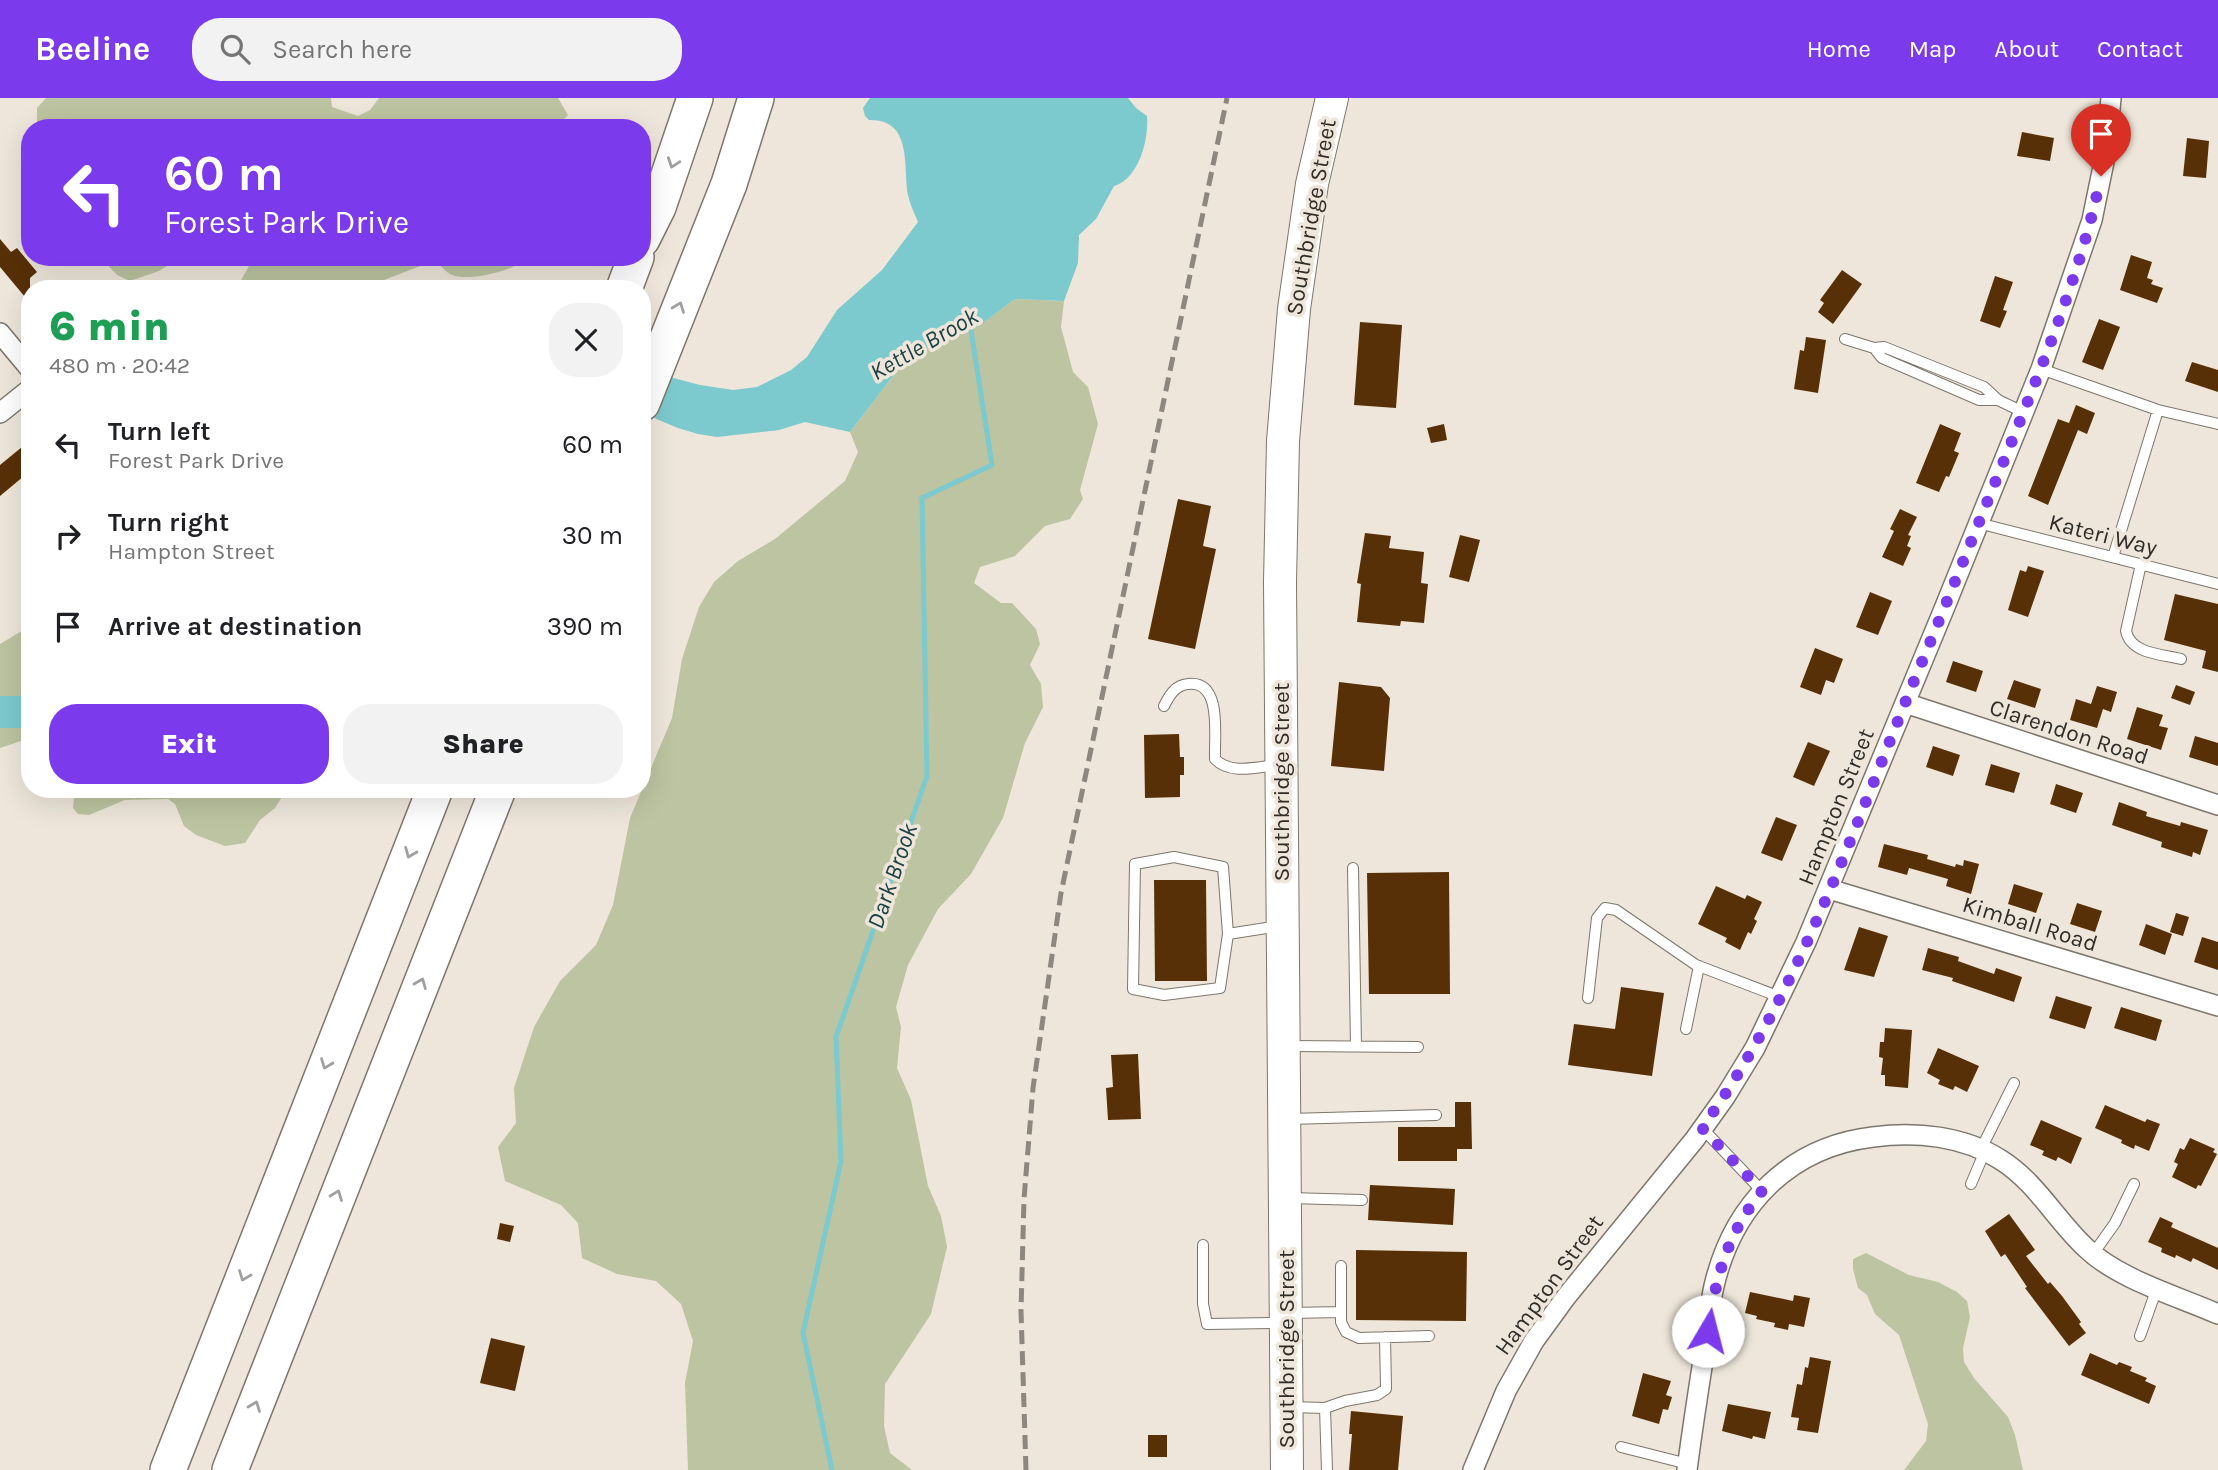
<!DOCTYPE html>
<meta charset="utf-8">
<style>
:root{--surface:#fff;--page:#f2f2f2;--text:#202124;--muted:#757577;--accent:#7c3aed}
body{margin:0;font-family:Karla,sans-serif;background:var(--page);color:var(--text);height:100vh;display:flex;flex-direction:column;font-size:26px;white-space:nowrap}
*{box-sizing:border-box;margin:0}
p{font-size:23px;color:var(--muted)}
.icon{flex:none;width:38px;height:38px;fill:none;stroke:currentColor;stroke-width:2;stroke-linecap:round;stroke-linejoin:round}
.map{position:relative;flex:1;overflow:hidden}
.side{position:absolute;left:21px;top:182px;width:630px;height:518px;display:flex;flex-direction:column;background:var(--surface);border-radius:28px;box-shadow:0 7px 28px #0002}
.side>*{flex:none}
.top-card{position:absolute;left:21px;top:21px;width:630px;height:147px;border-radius:28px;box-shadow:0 7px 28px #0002;background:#7c3aed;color:#fff;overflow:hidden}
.pin{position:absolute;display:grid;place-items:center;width:60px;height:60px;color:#fff;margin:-72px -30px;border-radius:50% 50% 50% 0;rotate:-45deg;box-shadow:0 0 7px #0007}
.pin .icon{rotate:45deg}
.me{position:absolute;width:77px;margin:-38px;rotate:8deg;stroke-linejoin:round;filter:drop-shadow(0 0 5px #0008)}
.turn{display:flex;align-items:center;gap:24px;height:147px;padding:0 28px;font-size:32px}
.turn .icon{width:91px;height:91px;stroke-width:2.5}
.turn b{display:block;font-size:49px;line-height:60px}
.round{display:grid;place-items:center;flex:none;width:74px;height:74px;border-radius:28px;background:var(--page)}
.overview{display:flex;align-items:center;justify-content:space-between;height:119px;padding:0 28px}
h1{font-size:42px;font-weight:800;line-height:52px;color:#1e9e55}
.button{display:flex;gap:14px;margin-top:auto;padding:14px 28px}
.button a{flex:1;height:80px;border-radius:28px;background:var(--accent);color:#fff;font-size:28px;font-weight:800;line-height:80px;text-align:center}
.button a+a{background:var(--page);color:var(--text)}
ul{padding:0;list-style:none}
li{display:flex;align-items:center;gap:21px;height:91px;padding:0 28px}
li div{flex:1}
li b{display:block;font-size:26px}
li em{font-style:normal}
header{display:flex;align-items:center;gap:42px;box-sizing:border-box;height:98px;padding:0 35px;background:var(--accent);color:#fff}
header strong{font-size:33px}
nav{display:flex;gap:38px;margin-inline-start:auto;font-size:24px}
.search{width:490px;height:63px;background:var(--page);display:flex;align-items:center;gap:18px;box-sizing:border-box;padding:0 24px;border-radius:28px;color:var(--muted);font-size:26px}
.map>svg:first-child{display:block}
.green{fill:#bcc4a1}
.water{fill:#7cc9ce}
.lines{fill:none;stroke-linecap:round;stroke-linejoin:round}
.stream{stroke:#7cc9ce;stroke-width:5}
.river{stroke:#7cc9ce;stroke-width:32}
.building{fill:#583007}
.service-casing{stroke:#7d766b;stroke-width:12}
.minor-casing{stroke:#7d766b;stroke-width:22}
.primary-casing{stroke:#7d766b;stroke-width:34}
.motorway-casing{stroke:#7d766b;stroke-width:38}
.service{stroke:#fff;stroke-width:10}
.minor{stroke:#fff;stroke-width:19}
.primary{stroke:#fff;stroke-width:32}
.motorway{stroke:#fff;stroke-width:35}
.rail{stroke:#8d877f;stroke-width:5;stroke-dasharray:14 7;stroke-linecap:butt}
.oneway{stroke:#a2a09f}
.route{stroke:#7c3aed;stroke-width:12;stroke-dasharray:0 21.6}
.labels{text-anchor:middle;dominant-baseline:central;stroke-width:7;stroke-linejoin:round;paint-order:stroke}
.street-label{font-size:23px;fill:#302d29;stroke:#eee6da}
.water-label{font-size:24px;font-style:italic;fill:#1d4245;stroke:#eee6da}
</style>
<header>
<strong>Beeline</strong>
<div class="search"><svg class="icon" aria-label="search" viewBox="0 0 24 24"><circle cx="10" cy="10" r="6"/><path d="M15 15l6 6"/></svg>Search here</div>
<nav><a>Home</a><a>Map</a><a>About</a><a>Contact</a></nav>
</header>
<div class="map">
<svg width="2218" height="1372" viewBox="0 0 2218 1372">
<rect width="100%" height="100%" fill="#eee6da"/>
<path class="green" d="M46,0H331L332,9L358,18L370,12L379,0H558L568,17L556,30H37V10Z
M100,159H181L159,173L130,183L117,177Z
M254,159H529C516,172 470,184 452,177C447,175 443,170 439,166L428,165L361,191L350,188L323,191H236Z
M1015,201L1064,203L1061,229L1073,274L1088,289L1098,326L1080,392L1083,401L1070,421L1045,428L1015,458L980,469L974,485L1001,505H1012L1036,531L1040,546L1030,567L1041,586L1043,609L1025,645L1003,720L971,776L938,811L908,867L896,909L901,929L897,970L911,1002L928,1088L941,1118L947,1149L931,1216L885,1286L884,1328L890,1355L912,1372H688L685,1285L693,1243L681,1206L656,1183L617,1176L582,1160L578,1125L561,1107L505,1083L498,1049L516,1025L514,990L534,929L560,883L596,847L613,807L630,720L672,620L682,561L699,509L714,484L738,463L775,441L845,383L858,354L850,334L910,256L980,227Z
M30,528V640L0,650V546Z
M75,691H287L275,710L260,722L245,745L225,748L196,737L184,728L175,706L168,701L125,702L89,717L78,716L73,710Z
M1866,1155L1909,1177L1938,1184L1957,1194L1967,1203L1970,1219L1963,1250L1964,1264L1974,1280L2008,1319L2015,1337L2023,1372H1904L1926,1343L1928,1326L1899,1237L1875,1216L1867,1197L1858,1190L1853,1171V1161Z"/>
<path class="water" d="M870,0H1128L1136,10L1147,18C1149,41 1139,81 1114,88L1096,121L1079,137L1078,165L1064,203L1015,201L980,227L910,256L850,334L805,324L779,332L717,339L698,336L678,330L642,315L647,273L700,287L733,292L757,289L791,272L807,259L837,212L882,172L918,124C914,115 910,106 908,97C903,68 913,21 869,22L865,18L863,10Z"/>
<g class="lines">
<path class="stream" d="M832,1372L803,1235L841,1063L836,939L927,678L922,400L992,367L970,226"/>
<path class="river" d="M0,614H26L30,610"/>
</g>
<path class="building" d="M2022,34L2054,40L2050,63L2017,58Z
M2187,40L2209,43L2206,80L2183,78Z
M0,141L11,154L17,150L37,174L30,180V205L0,169Z
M2131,157L2152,164L2147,180L2153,182L2151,186L2163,190L2157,205L2120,192Z
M1842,172L1862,186L1833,226L1818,214L1824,205L1820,202Z
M1995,178L2013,184L2003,212L2007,213L2000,230L1980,223Z
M2099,221L2120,229L2103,272L2082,264Z
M1360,224L1402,227L1396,310L1354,307Z
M1806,239L1826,242L1818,295L1794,291L1800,252L1804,253Z
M2192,264L2218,272V294L2185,283Z
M2076,307L2095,315L2087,336L2078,332L2048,407L2028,398L2058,321L2069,325Z
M1444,326L1447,342L1431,345L1427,330Z
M1940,326L1961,335L1954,353L1959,355L1949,379L1946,378L1939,394L1916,385Z
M22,349L30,359V373L0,398V367Z
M1178,401L1211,408L1203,448L1216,451L1195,551L1148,541Z
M1900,411L1917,419L1908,437L1911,438L1907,448L1911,450L1903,468L1882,459L1894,433L1890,431Z
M1365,435L1391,438L1389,450L1424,454L1421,485L1428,486L1424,525L1401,523L1400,528L1357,524L1361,486L1357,485Z
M1460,437L1480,442L1469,484L1449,479Z
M2028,468L2044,473L2028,519L2008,512L2020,472L2026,474Z
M1870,494L1892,503L1878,537L1856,529Z
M2175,496L2218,506V574L2202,570L2206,553L2164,542Z
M1815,550L1843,561L1834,585L1826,582L1821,597L1800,589Z
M1953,563L1983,573L1976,594L1946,584Z
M2014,582L2041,591L2035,610L2007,601Z
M1339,584L1381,589L1390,600L1384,673L1331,668Z
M2176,587L2195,594L2190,607L2171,600Z
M2097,588L2117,594L2111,614L2103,611L2097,630L2070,622L2076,601L2091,606Z
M2137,609L2163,617L2159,628L2168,630L2161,652L2127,641Z
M1179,636L1180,659H1184V677H1180V699L1145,700L1144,637Z
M2195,638L2218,645V668L2189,659Z
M1808,644L1830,653L1814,688L1793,679Z
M1933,648L1960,657L1953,678L1926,669Z
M1991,666L2020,675L2014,695L1985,687Z
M2056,686L2083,695L2076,715L2050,706Z
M2119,704L2147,714L2146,718L2180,728L2181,724L2208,732L2200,757L2193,754L2192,759L2161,749L2162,744L2112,727Z
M1776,719L1797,727L1782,763L1761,755Z
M1884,746L1928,757L1927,761L1955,769L1956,766L1963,768L1964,762L1979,766L1971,796L1946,788L1948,781L1909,770L1907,777L1878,769Z
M1449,774L1450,896H1369L1367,775Z
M1154,782H1206L1207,883H1155Z
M2014,786L2043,795L2036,815L2008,806Z
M1716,788L1745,801L1747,797L1762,804L1754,821L1757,823L1751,836L1748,834L1740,852L1725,844L1727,840L1698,826Z
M2077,805L2102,813L2095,834L2070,826Z
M2176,815L2189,819L2183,838L2170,834Z
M2146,826L2172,836L2165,857L2139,847Z
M1859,829L1888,838L1874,879L1844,872Z
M2202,839L2218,844V872L2194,864Z
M1928,850L1959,859L1958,863L1994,876L1996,870L2022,879L2014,904L1952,883L1953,880L1922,872Z
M1621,889L1664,895L1652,978L1568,967L1574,926L1615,931Z
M2056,898L2092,909L2085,931L2049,920Z
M2121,909L2162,922L2156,943L2114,930Z
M1885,930L1912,932L1908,990L1885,988V977H1881L1883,960L1879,959L1880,944H1884Z
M1938,950L1979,968L1967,994L1955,988L1953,992L1938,986L1940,982L1927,975Z
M1138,956L1141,1021L1108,1022L1106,990L1113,989L1111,957Z
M1455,1004H1471L1472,1051H1457V1063H1398V1029H1455Z
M2105,1007L2145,1024L2147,1021L2160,1026L2149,1053L2135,1047L2134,1051L2121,1045L2122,1042L2095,1030Z
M2041,1022L2082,1040L2071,1066L2058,1059L2056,1063L2042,1057L2044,1053L2030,1047Z
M2190,1040L2215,1051L2213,1054L2217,1056L2201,1088L2198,1087L2196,1091L2172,1079L2178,1066L2174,1064L2180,1050L2184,1052Z
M1370,1087L1455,1091L1453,1127L1368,1122Z
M2009,1116L2035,1152L2026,1158L2048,1186L2050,1184L2062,1198L2081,1224L2079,1226L2086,1235L2069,1248L2025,1190L2027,1189L2005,1156L2001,1159L1985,1133Z
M2160,1119L2173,1125L2171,1129L2218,1150V1172L2193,1160L2191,1164L2176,1157L2175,1160L2161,1154L2162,1150L2148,1144Z
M500,1125L514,1128L510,1144L497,1141Z
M1356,1152L1467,1154L1466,1223L1356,1222Z
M1750,1194L1793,1203L1794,1197L1810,1200L1804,1229L1789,1226L1788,1232L1774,1229L1775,1225L1756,1221L1757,1218L1745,1215Z
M491,1240L525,1248L515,1293L480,1285Z
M2090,1255L2117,1267L2119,1264L2132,1269L2130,1273L2147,1280L2145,1283L2156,1288L2149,1306L2081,1277Z
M1810,1259L1831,1263L1818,1335L1797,1332L1799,1320L1791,1319L1797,1286L1802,1287L1805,1269L1808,1270Z
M1643,1275L1671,1283L1666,1297L1672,1299L1668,1312L1663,1311L1659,1326L1632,1318Z
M1728,1306L1771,1314L1765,1341L1753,1338L1752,1341L1722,1333Z
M1351,1313L1403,1318L1398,1372H1349L1352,1336H1349Z
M1148,1337H1167V1359H1148Z"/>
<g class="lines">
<g class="service-casing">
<path id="service" d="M1845,241L1874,250L1884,249L1984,289L1998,302
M1874,250L1882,260L1979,302H1998L2023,314
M2041,271L2158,312L2113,459
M2158,312L2218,326
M1978,425L2218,486
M2141,466L2126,533C2131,556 2161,556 2181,561
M1164,608C1169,598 1175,587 1188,586C1223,582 1214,639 1215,661C1230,677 1257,669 1277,667
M1353,770L1356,948
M1228,836L1220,890L1164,897L1133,891L1135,766L1174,759L1223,769L1228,836L1279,828
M1588,900L1597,820L1605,810L1616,812L1696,867L1780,899
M1686,931L1699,868
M1288,948L1418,949
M1288,1021L1436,1017
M1702,1030L1762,1093
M1981,1051L2014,985
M1971,1086L1985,1053
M1289,1100L1362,1102
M1203,1147V1206L1207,1226L1281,1225
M2093,1156L2115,1125L2134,1086
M1341,1168V1214
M1290,1215L1341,1214V1224L1346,1234L1359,1240L1429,1238
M2140,1238L2157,1190
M1291,1309L1325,1310L1345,1303L1377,1297L1386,1291L1385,1239
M1325,1310L1327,1372
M1621,1349L1688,1366"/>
</g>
<g class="minor-casing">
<path id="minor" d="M0,235L30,271
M0,315L30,291
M1905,605L2218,707
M1829,791L2218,908
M1473,1372L1506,1293L1534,1243L1566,1199L1695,1041L1725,999L1755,950L1806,844L1944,511L2041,271L2092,122L2106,54L2111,0
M1687,1372C1692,1333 1698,1295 1704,1256C1708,1234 1709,1210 1714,1188C1733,1107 1789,1049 1873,1039C1916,1033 1964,1038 2001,1062C2036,1084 2056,1122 2086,1150C2118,1181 2177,1198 2218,1216"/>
</g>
<g class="primary-casing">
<path id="primary" d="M1287,1372L1280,484L1283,343L1294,211L1312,86L1332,0"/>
</g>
<g class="motorway-casing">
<path id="motorway" d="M642,141L658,109L695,0
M624,191L636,159
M642,305L729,86L756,0
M168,1372L435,691
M230,1372L498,691"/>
</g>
<use href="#service" class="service"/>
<use href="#minor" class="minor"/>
<use href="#primary" class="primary"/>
<use href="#motorway" class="motorway"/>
<path class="rail" d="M1026,1372L1021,1213L1024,1101L1033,990L1061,795L1227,0"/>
</g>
<defs><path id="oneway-chevron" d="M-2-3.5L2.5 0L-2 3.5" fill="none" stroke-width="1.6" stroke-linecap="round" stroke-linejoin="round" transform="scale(1.75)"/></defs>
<g class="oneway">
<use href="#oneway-chevron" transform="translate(673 65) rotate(109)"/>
<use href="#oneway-chevron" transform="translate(679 209) rotate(-69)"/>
<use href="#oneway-chevron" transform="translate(410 755) rotate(112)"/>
<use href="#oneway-chevron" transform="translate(421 885) rotate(-68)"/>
<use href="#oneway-chevron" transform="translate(326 966) rotate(111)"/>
<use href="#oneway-chevron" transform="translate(337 1097) rotate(-69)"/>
<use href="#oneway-chevron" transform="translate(244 1178) rotate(111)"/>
<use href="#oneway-chevron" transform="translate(255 1308) rotate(-69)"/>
</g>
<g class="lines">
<path class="route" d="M1708,1233C1716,1179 1727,1136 1762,1093L1702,1030C1797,899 1853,732 1914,583C1949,500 1982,416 2016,333C2049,250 2083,166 2101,78"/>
</g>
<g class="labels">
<g class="street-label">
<text transform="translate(1311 119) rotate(-80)">Southbridge Street</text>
<text transform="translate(2103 437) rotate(14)">Kateri Way</text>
<text transform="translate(2069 634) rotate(18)">Clarendon Road</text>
<text transform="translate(1281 684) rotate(-90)">Southbridge Street</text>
<text transform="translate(1836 709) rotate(-68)">Hampton Street</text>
<text transform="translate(2030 826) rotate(17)">Kimball Road</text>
<text transform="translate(1549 1187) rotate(-54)">Hampton Street</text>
<text transform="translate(1286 1251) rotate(-90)">Southbridge Street</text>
</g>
<g class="water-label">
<text transform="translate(924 246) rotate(-30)">Kettle Brook</text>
<text transform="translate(892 778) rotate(-71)">Dark Brook</text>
</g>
</g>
</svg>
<div class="pin" style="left:2101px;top:78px;background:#d93025"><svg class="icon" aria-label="arrive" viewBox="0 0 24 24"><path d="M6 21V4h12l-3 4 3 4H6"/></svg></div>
<svg class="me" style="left:1708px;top:1233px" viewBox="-20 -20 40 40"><circle r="19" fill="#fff"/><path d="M0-13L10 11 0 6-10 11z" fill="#7c3aed"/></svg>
<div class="top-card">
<div class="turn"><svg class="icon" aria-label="left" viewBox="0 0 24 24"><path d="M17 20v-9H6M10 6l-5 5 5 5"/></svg><div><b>60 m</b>Forest Park Drive</div></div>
</div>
<section class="side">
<div class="overview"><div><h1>6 min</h1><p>480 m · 20:42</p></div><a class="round"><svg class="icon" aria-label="close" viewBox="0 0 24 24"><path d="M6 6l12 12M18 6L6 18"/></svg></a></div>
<ul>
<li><svg class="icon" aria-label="left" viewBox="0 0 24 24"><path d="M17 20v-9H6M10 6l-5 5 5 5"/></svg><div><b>Turn left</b><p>Forest Park Drive</p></div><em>60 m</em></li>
<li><svg class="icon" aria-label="right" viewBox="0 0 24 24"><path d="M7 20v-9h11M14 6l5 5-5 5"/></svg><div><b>Turn right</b><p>Hampton Street</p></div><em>30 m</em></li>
<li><svg class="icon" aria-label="arrive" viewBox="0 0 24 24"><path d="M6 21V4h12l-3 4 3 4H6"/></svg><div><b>Arrive at destination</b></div><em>390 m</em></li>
</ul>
<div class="button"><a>Exit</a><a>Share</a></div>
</section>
</div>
